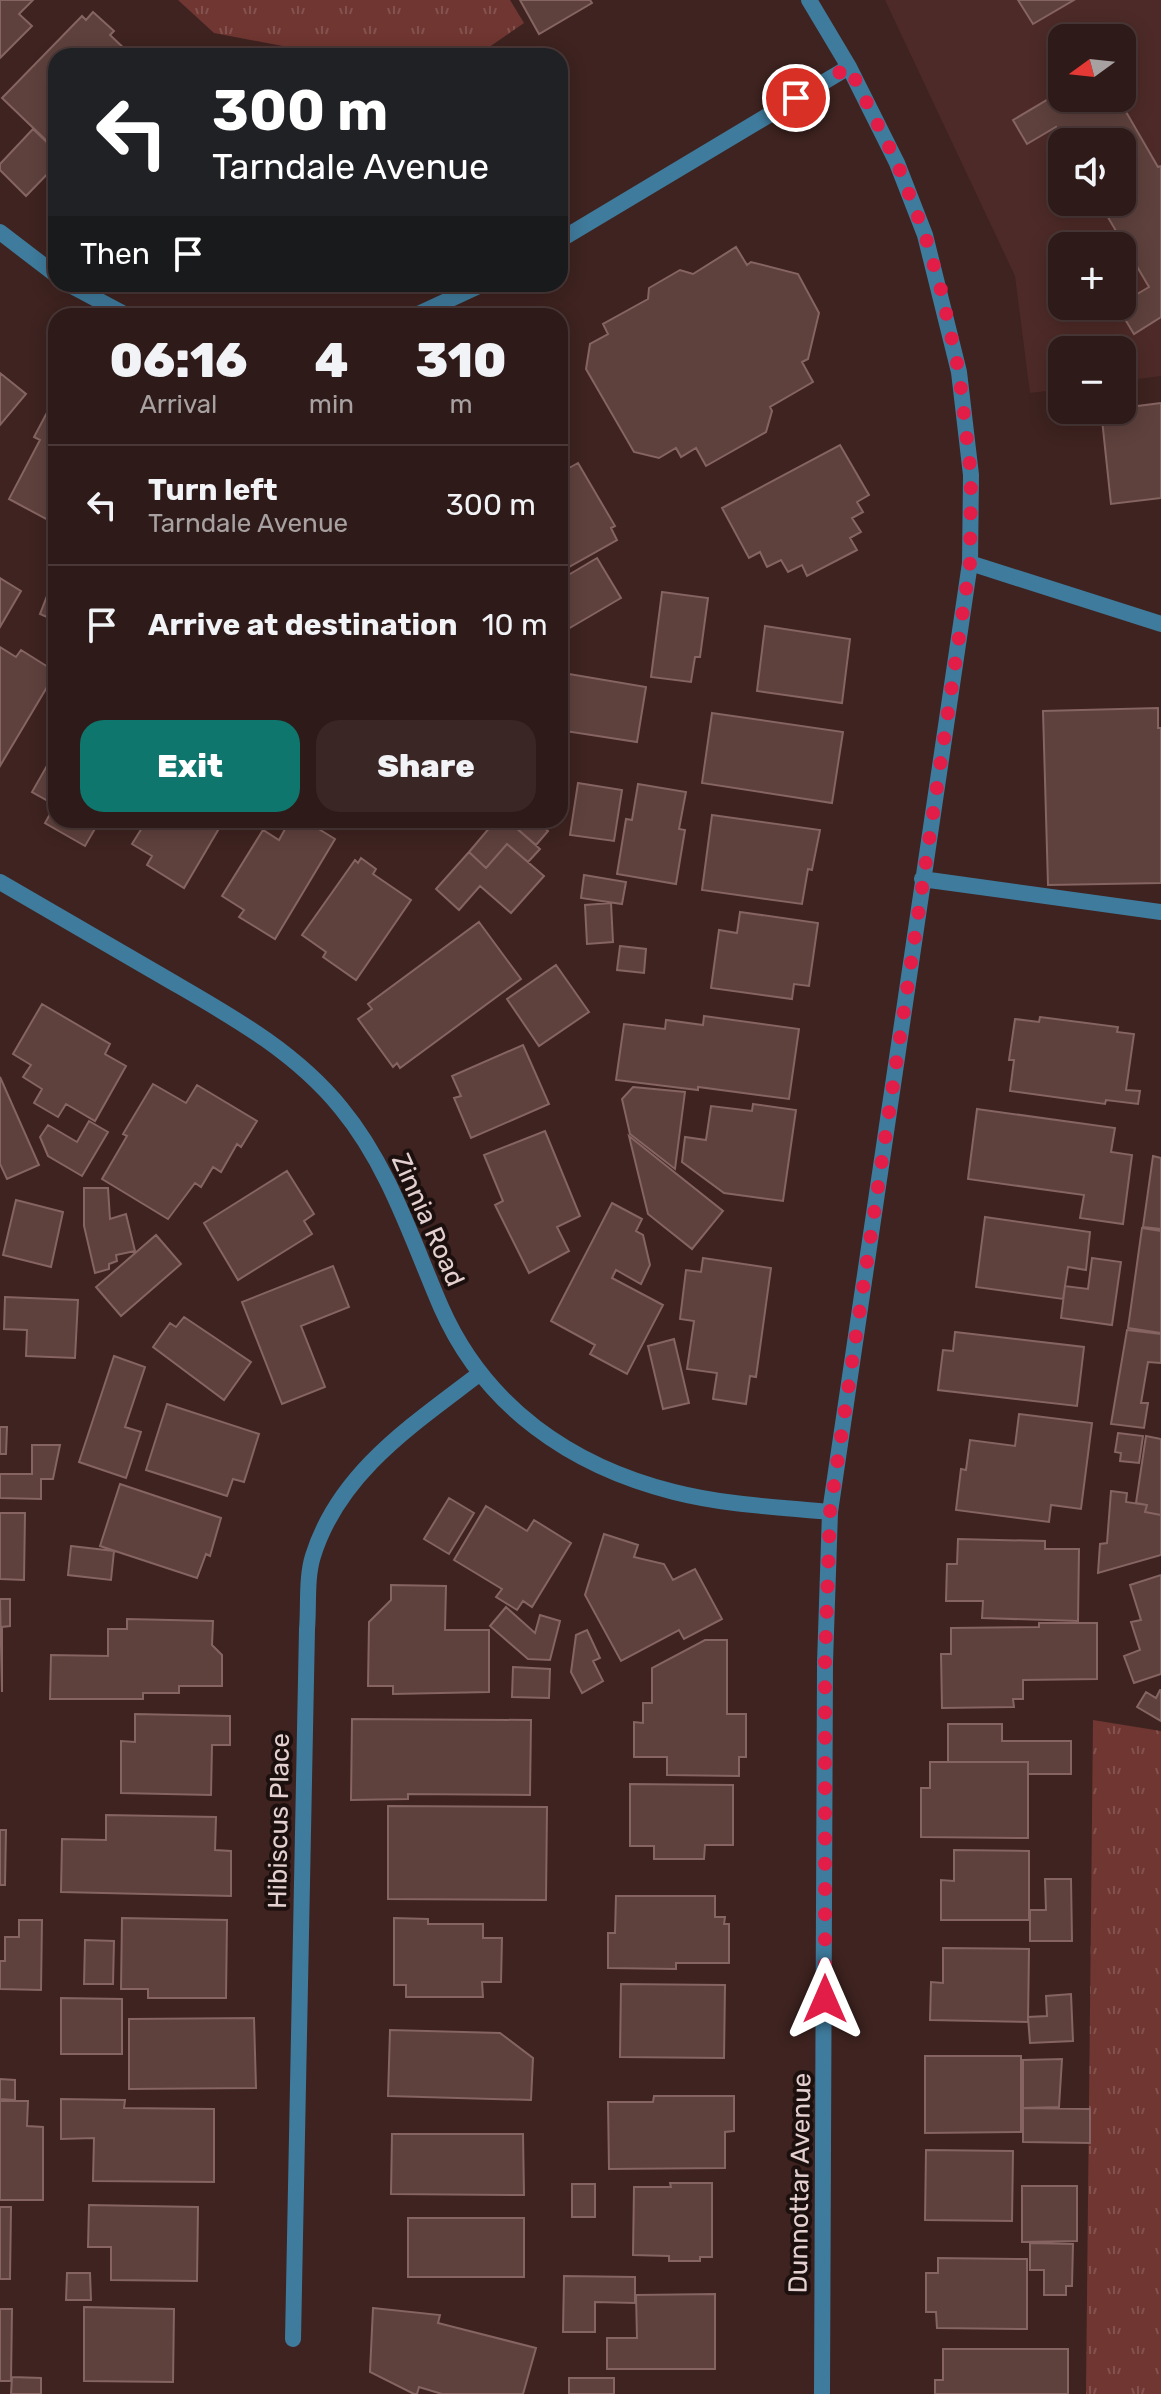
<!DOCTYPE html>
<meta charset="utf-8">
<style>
:root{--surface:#2e1a18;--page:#3a2725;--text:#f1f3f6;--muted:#a7a1a2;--line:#493837;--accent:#0f766e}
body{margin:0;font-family:Rubik,sans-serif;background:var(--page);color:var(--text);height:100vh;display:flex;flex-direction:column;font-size:30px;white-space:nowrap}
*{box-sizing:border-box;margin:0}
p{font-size:26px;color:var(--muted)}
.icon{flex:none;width:44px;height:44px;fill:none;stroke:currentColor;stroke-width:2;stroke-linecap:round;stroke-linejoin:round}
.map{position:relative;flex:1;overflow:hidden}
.details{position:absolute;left:48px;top:308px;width:520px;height:520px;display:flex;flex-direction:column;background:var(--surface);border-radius:24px;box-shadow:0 4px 20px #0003,0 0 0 2px var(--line)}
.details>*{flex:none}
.top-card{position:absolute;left:48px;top:48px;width:520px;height:244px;border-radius:24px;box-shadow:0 4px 20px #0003,0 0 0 2px var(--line);background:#202124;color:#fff;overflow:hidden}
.needle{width:52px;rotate:255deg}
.fabs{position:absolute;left:1048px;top:24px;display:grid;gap:16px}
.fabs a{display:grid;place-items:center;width:88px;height:88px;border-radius:16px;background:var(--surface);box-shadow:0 4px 20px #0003,0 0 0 2px var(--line);font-size:40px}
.pin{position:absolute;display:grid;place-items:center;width:68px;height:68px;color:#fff;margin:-34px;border:4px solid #fff;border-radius:50%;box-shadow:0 2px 8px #0007}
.me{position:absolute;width:88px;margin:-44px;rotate:0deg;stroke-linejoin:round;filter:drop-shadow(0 0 6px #0008)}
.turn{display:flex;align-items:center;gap:28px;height:168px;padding:0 32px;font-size:36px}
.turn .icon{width:104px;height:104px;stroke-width:2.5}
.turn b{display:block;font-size:56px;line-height:68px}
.then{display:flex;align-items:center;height:76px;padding:0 32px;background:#0003;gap:16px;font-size:30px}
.eta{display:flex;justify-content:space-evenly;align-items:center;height:136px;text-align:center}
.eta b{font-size:48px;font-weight:800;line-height:56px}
.cta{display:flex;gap:16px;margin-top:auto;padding:16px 32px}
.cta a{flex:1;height:92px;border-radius:24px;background:var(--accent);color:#fff;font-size:32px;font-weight:800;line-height:92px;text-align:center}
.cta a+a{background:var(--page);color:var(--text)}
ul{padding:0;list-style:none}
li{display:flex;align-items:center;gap:24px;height:120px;padding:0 32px;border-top:2px solid var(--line)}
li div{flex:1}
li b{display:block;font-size:30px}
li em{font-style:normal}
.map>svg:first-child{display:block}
.built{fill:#4d2a27;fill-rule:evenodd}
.grass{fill:url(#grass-tufts)}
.building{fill:#5e413d;stroke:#856461;stroke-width:2}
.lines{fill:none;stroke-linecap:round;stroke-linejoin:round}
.minor{stroke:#3f7b9c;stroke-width:16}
.route{stroke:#e11d48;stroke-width:14;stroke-dasharray:0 25.2}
.labels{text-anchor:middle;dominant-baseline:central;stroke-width:8;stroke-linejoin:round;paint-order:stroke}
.street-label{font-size:26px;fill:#e4d1cf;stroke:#1c100f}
</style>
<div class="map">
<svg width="1161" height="2394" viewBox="0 0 1161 2394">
<defs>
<pattern id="grass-tufts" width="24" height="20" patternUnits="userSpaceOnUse" patternTransform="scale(2)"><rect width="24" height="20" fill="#703631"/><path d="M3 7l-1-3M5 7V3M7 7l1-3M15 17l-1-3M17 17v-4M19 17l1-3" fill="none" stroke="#84524e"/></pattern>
</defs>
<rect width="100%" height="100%" fill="#3e2320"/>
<path class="built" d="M885,0H1161V376L1122,381V350H1062V389L1030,393L1015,276ZM1062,38H1122V98H1062ZM1062,142H1122V202H1062ZM1062,246H1122V306H1062Z"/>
<path class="grass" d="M178,0H510L524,23L476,56H335L214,33Z
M1093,1720L1161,1731V2394H1086Z"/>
<path class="building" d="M0,0H33L19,14L32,26L0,58Z
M520,0H590L592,3L539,34Z
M1018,0H1074L1033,24Z
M93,12L114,31L110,35L129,53L126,56H56V136L49,143L2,98L82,16L86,20Z
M1062,91V98H1118L1158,167L1161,166V317L1134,334L1117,306H1122V303L1149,287L1099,202H1122V142H1064L1056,127L1027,144L1013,120Z
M33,129L56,151V165L26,196L0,170V164Z
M736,247L747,265L751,262L798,274L819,313L808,359L802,362L813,382L770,407L772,411L766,432L706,466L696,448L681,457L676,448L659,458L634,452L586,369L590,344L608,334L603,324L648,299L649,288L680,270L693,274Z
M0,373L26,394L0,425Z
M1161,403V498L1111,504L1101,410H1122V408Z
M50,407L56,411V506L48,520L9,499L40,440L34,437Z
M840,445L869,495L857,502L863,512L852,518L861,532L850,538L857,550L807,576L802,565L788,572L781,560L767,567L760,552L749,558L722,508Z
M578,463L615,526L611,528L617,540L560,572V473Z
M597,558L621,598L568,629L560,617V580Z
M0,578L21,591L0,627Z
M49,591L56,595V621L40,614Z
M662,592L708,598L700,657H695L691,682L651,677Z
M765,626L850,639L842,703L757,691Z
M0,647L16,657L21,650L56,672L0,766Z
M569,674L646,687L637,742L565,731L568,713L563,712Z
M1158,708V728H1161V883L1048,885L1043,711Z
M712,713L843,732L832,803L702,783Z
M56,750V820H100L85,846L45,823L55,805L32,792Z
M578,783L622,790L614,841L570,835Z
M638,784L686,792L679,829L685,830L676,884L617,874L626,819L632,820Z
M712,815L820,830L812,870L808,869L802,904L702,890Z
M147,820H224L184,888L147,865L152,856L132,844Z
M290,820H304L335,839L275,939L239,917L244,910L222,896L263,830L279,840Z
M496,820H507L540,849L528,862L507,844L486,868L469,852Z
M507,820H535L548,831L536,845Z
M507,844L544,876L511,913L480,886L459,910L436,889L469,852L486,868Z
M361,858L376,869L373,874L411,900L356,980L323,957L326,952L302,935L355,860L358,863Z
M584,875L626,882L622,904L581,898Z
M611,903L613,942L587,944L585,905Z
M740,912L818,923L809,986L794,984L792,999L711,988L719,930L737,933Z
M479,922L521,979L400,1068L397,1063L393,1067L358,1019L372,1009L368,1004Z
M620,946L646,949L644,973L617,970Z
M556,965L589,1012L539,1046L507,999Z
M42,1004L110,1044L105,1054L126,1066L95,1121L66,1104L58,1117L34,1103L42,1089L23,1077L31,1065L13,1054Z
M704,1016L799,1029L789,1099L698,1087V1090L616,1080L624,1024L665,1029L666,1020L703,1025Z
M1040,1017L1118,1027L1117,1032L1134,1034L1126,1090L1140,1091L1138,1104L1106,1100L1105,1104L1010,1091L1014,1060H1009L1015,1019L1039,1022Z
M523,1045L549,1104L471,1138L454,1098L461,1096L452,1076Z
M0,1077L39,1165L7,1179L0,1164Z
M153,1084L186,1103L197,1085L257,1121L241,1147L237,1144L221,1172L213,1167L201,1187L195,1183L168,1219L102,1179L127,1136L123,1134Z
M633,1087L685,1092L675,1169L630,1134L622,1099Z
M753,1104L796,1110L783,1201L724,1193L682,1162L685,1137L706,1140L711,1106L752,1111Z
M977,1109L1115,1128L1111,1152L1132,1155L1123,1224L1080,1218L1084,1195L968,1179Z
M89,1121L108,1132L82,1176L48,1156L40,1137L48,1125L77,1142Z
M545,1131L580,1216L557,1227L569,1251L529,1273L495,1205L503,1201L484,1155Z
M629,1136L723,1211L692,1249L648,1214Z
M1153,1156L1161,1158V1229L1143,1227Z
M287,1171L314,1214L304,1221L312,1234L238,1280L204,1223Z
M84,1188H108L110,1219L126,1214L135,1251L116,1255L117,1261L109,1264V1269L95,1273L84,1226Z
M16,1200L63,1212L51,1267L3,1255Z
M612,1203L642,1219L636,1231L643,1235L650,1265L641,1284L616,1270L612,1278L663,1305L627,1374L590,1354L595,1345L551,1321Z
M985,1217L1090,1232L1086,1270L1068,1267L1063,1299L976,1287Z
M1142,1228L1161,1231V1333L1128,1328Z
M156,1235L181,1264L121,1316L96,1287Z
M703,1258L771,1268L756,1377L750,1376L746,1404L713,1399L717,1373L687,1369L694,1321L680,1319L686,1270L701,1272Z
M1092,1258L1121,1262L1112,1325L1061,1318L1065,1286L1088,1289Z
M333,1266L349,1307L301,1326L325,1387L282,1404L242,1302Z
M5,1297L78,1300L75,1358L26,1356L27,1330L4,1329Z
M184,1317L251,1362L224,1400L153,1347L170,1323L176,1327Z
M1127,1330L1161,1334V1363L1148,1362L1141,1403H1148L1144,1428L1111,1424Z
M955,1332L1084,1347L1077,1406L938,1390L943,1350L953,1351Z
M674,1339L689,1403L663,1409L648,1346Z
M114,1356L145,1367L125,1427L141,1432L126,1478L79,1462Z
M167,1404L259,1434L244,1482L233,1479L227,1496L146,1470Z
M1019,1414L1092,1423L1081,1509L1051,1505L1049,1522L956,1510L961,1469L966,1470L970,1440L1015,1446Z
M0,1427H7L6,1454H0Z
M1118,1433L1143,1436L1139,1463L1120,1461L1121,1453L1115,1452Z
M1146,1436L1161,1439V1515L1145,1512L1147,1505L1136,1503Z
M32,1445H60L53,1479H41V1499L0,1498V1474H32Z
M120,1484L221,1518L210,1556L206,1554L197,1578L100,1546Z
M1111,1491L1127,1493L1126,1502L1147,1505L1145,1512L1161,1515V1555L1098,1573L1100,1544L1107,1543Z
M449,1498L474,1513L449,1554L424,1539Z
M486,1506L527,1531L534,1520L571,1543L532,1607L523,1601L517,1610L496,1597L502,1589L454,1560Z
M0,1513H25L24,1580L0,1579Z
M604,1534L638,1545L634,1557L664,1564L673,1580L695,1569L722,1619L684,1639L679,1630L621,1661L585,1595Z
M958,1539L1045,1541V1549H1079L1078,1621L982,1618L983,1601H946L947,1564H957Z
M71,1546L114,1551L111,1580L68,1575Z
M1161,1575V1674L1134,1683L1124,1656L1140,1650L1131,1622L1141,1620L1130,1585Z
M391,1585L446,1586L445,1630H489V1692L393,1694V1686H368L369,1622L391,1600Z
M0,1599H10V1626L2,1627V1692Z
M506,1607L535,1633L540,1615L560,1621L550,1660L528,1659L490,1626Z
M127,1619L213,1621L212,1645L222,1655V1686H179V1693H143V1699H50L51,1655L108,1656V1629H127Z
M1039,1623H1097V1679L1023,1680V1699H1013L1014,1707L942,1708L941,1654H951V1628L1039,1627Z
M587,1630L600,1658L593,1661L603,1681L582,1693L571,1672L576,1635Z
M705,1640H727V1714H746V1757H739V1776L667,1775V1757H634V1722L643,1723V1703H652V1668Z
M513,1667L550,1669L549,1698L512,1697Z
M1160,1690H1161V1721L1137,1707L1146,1692L1156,1698Z
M135,1714L230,1716V1745H212L211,1795L121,1793V1741L135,1742Z
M352,1719L531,1720L530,1795L408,1794V1799L351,1800Z
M948,1724H1002V1741H1071V1774H1028V1762H948Z
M930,1762H1028V1838L921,1837V1788H930Z
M630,1784L733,1785V1845H705L704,1859H654V1846H630Z
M388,1806L547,1807L546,1900L388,1899Z
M106,1815L216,1817L215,1850L231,1851V1896L61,1892L62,1839L106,1840Z
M0,1830H6L5,1885H0Z
M954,1850L1029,1851V1920H941V1880L954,1881Z
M1045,1879H1071L1072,1941H1030V1910H1046Z
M616,1896H715V1917H725L724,1924H729V1963H676V1969L608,1968V1933H615Z
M122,1918L227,1920L226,1998H148V1989H121Z
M394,1918L428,1919V1924H483V1938H502L501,1982H482L483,1997H406V1985H394Z
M19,1920H42L41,1990L0,1989V1961H5V1937H19Z
M85,1940L114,1941L113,1984H84Z
M943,1948L1029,1949L1028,2022L930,2020L931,1982L943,1983Z
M621,1984L725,1985L724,2058L620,2057Z
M1071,1994L1073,2041L1030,2043L1028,2017L1047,2016L1046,1996Z
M61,1998L122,1999V2054H61Z
M254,2018L256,2088L129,2089V2019Z
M390,2030L500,2033L533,2058L531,2100L388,2096Z
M925,2056H1021V2132L925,2133Z
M1062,2059L1059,2107L1023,2108V2060Z
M0,2079L15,2080V2100L0,2099Z
M654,2096H734V2131L725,2132V2168L609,2169L608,2102H653Z
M61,2099L125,2100L124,2108L214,2109V2182L93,2181L94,2138L61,2139Z
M0,2101H28L27,2126L43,2127V2200H0Z
M1023,2108L1090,2109V2143L1023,2142Z
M392,2134H523L524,2195L391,2194Z
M926,2150L1013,2151L1012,2221L925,2220Z
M670,2183H712V2257H700V2261H669V2256L633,2255L634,2187H671Z
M572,2184H595V2217H572Z
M1022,2186H1077V2241L1022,2242Z
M89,2205L198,2207L197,2281L111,2280V2247H88Z
M0,2207H11L10,2279H0Z
M408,2218H524V2277H408Z
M1030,2243L1073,2244L1072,2286H1066V2295H1044V2270H1030Z
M938,2258L1027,2259V2329L937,2328L936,2312H926V2273H938Z
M67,2273H90L91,2300H66Z
M564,2276L635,2277V2303L595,2302V2332H563Z
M715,2294V2369H607V2338H637L636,2295Z
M84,2307L174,2309L173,2382L84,2381Z
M373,2308L440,2315L438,2323L536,2348L523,2394H442L419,2387L417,2394H414L370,2372Z
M0,2309H12L11,2381H0Z
M943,2349H1068V2394H935V2380H943Z
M12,2377L41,2378V2394H11Z
M569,2378H614V2394H569Z"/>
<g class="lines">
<path class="minor" d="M809,0L849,67L897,163L925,235L959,372L971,475L970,563L830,1512L825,1663L822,2394
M0,232L56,275
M560,240L849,67
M68,284L128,316
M414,316L483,284
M970,563L1161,624
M922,879L1161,912
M0,882C54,913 108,945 162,976C227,1014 293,1049 341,1108C389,1166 412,1240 441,1307C485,1407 571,1466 674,1492C725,1505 778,1507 830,1512
M293,2339L307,1629C309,1606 306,1578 313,1556C339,1472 414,1424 479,1374"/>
</g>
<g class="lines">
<path class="route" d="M796,98L849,67L897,163L925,235L941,290L959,372L971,475L970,563L830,1512L825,1663V1999"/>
</g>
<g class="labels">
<g class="street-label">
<text transform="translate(428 1220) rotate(66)">Zinnia Road</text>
<text transform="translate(279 1821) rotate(-89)">Hibiscus Place</text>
<text transform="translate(800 2183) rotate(-89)">Dunnottar Avenue</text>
</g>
</g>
</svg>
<div class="fabs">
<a><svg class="needle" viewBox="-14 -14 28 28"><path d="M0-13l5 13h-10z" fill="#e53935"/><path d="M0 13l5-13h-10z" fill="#a7a1a2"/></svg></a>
<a><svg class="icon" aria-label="sound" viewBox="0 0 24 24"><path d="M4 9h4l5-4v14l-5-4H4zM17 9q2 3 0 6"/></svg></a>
<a>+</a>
<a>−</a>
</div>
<div class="pin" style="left:796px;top:98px;background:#d93025"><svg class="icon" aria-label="arrive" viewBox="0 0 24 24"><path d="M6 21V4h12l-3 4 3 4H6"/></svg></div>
<svg class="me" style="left:825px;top:1999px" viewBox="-20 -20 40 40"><path d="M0-17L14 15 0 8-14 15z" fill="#e11d48" stroke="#fff" stroke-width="4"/></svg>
<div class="top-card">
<div class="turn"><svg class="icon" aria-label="left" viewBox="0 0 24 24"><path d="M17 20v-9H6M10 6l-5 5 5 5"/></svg><div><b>300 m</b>Tarndale Avenue</div></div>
<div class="then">Then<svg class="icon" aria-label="arrive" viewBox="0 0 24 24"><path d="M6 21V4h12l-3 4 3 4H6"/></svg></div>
</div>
<section class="details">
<div class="eta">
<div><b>06:16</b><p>Arrival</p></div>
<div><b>4</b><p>min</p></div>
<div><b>310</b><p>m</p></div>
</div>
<ul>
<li><svg class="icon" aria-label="left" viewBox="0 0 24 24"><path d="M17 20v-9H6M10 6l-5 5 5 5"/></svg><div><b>Turn left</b><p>Tarndale Avenue</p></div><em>300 m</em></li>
<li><svg class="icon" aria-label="arrive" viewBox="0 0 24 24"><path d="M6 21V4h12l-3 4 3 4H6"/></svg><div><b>Arrive at destination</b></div><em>10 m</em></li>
</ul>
<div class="cta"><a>Exit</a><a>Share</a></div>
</section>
</div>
